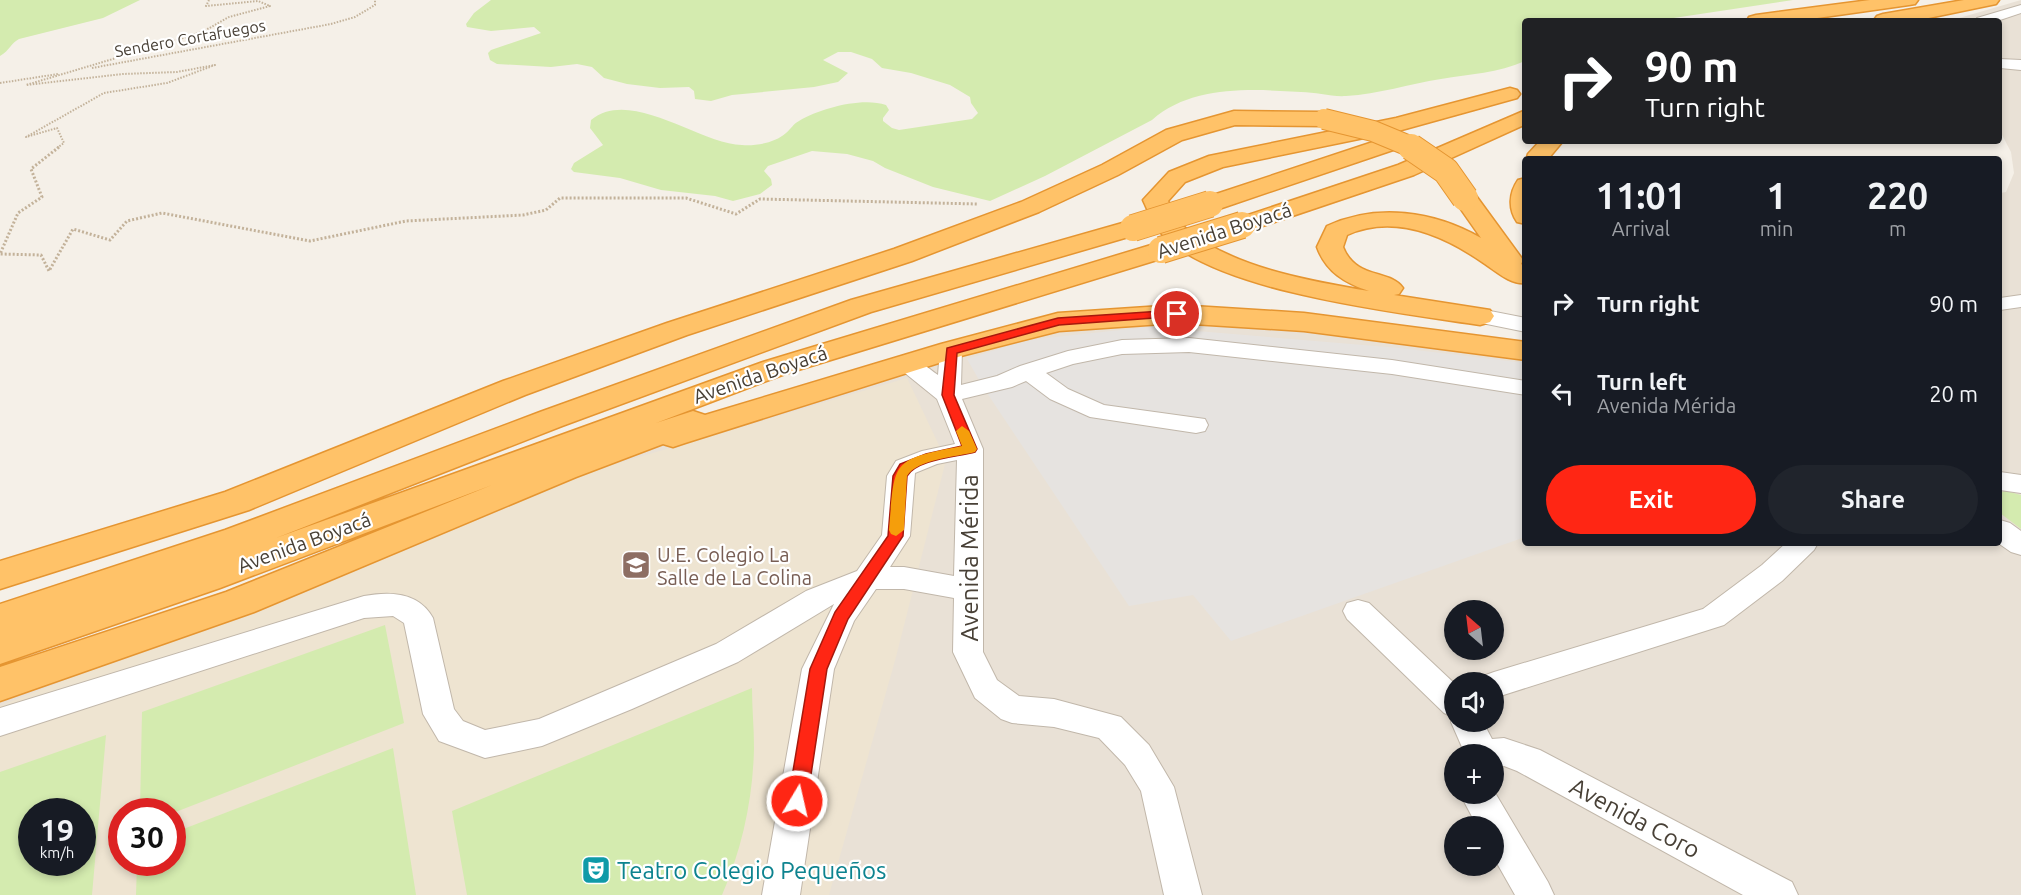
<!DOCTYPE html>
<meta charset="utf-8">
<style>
:root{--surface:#171b24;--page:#20242c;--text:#f1f3f6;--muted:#9ea1a6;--accent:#ff2614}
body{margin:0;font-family:Ubuntu,sans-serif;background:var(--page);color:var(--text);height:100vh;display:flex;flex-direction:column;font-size:22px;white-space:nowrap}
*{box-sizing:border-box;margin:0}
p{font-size:20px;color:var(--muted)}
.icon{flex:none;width:33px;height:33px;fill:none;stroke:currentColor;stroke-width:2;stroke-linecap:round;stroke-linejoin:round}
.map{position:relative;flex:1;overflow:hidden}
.panel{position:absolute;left:1522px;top:156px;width:480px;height:390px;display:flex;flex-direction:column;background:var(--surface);border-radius:6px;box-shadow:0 3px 9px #0003}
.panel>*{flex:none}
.top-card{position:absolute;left:1522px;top:18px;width:480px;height:126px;border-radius:6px;box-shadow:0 3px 9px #0003;background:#202124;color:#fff;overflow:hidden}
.needle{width:39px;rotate:332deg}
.controls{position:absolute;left:1444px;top:600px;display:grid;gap:12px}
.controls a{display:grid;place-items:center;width:60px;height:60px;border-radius:50%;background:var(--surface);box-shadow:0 3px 9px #0003;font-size:30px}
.speed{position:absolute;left:18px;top:798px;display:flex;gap:12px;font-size:30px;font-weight:700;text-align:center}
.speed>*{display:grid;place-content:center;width:78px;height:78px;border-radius:50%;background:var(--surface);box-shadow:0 3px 9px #0003;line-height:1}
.speed small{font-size:15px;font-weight:400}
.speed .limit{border:9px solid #d22;background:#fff;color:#111}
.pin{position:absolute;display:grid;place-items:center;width:51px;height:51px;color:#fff;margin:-26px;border:3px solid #fff;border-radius:50%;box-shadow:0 2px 6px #0007}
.me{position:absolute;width:66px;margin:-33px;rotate:9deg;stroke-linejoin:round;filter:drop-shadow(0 0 4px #0008)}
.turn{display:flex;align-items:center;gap:21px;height:126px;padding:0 24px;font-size:27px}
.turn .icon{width:78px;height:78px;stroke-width:2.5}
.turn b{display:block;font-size:42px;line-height:51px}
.eta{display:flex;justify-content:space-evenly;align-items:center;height:102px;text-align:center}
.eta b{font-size:36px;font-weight:700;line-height:42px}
.primary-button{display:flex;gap:12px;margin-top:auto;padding:12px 24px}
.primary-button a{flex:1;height:69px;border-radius:36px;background:var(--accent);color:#fff;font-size:24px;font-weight:700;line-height:69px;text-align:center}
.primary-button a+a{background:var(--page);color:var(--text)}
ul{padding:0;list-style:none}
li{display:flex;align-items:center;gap:18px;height:90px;padding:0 24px}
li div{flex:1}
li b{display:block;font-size:22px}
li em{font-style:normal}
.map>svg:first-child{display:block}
.residential{fill:#e9e1d6;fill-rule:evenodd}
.education{fill:#eee4d1;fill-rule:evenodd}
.green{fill:#d4ebaf;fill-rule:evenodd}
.parking{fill:#e6e3e0}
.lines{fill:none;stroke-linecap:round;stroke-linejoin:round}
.minor-casing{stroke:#c1b7aa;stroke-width:2}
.highway-casing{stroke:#e59531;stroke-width:3}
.path-far1{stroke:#c3b29a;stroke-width:2;stroke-dasharray:1.5 1.5;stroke-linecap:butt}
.path{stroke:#c3b29a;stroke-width:3;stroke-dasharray:2 2;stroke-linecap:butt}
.minor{fill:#fff;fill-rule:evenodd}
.highway{fill:#ffc268;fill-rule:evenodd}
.highway-bridge-far1-casing{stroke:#e59531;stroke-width:22;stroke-linecap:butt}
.highway-bridge-casing{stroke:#e59531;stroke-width:28;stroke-linecap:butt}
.highway-bridge-far1{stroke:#ffc268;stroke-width:20}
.highway-bridge{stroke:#ffc268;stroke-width:26}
.route{fill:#ff2614;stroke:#a6190d;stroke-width:1.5}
.slow{fill:#f59e0b}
.labels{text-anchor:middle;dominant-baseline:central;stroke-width:4.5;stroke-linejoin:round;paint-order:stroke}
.far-street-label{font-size:16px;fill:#484036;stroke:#fff}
.street-label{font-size:20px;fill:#484036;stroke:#fff}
.education-label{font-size:20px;fill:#785e54;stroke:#fff;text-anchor:start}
.near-street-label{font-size:24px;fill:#484036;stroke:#fff}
.near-culture-label{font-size:24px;fill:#0d838f;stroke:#fff;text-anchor:start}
</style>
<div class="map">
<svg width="2021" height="895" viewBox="0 0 2021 895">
<rect width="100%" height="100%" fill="#f5f0e8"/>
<path class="residential" d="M2021,0V895H0V697L603,460L1005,335L1182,314L1525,355L1526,543H2000V193L2006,192L2014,173L2011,152L2000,131V21H1949ZM1455,610H1494V650H1455ZM1455,682H1494V722H1455ZM1455,754H1494V794H1455ZM32,812H82V862H32ZM122,812H172V862H122ZM1455,826H1494V866H1455Z"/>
<path class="education" d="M907,378L946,460L896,657L829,895H0V706L585,473ZM32,812H82V862H32ZM122,812H172V862H122Z"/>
<path class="green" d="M0,0H140L103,18L19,39C11,43 10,50 0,56Z
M491,0H1793L1667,19L1526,21L1525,61C1498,73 1470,74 1441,79C1409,84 1379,94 1346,96C1331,97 1316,92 1301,92C1251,89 1192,85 1152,120L1045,176L990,201L933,187L885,168L873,161L847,154L812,151L768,166L764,171L771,179L772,185L760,194L733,201L715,196L661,190L620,178L574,172L571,169L574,163L603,145L590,128L591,120C631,87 699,144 742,145C756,146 775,143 786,133C791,129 793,124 799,121C821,108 862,97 886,105L889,110L883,118V121L892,128L899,130L972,119L978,113L971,103L970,97L950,85L911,73L882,68L872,59L851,52H838L823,60L848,73L838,82L814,87L732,95L711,101L695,99L694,91L689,87L660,88L627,84L604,78L592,67L577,64L551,67L497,64L490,60L488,53L491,50L541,33L534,27L491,31L467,27L466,24L474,13Z
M2006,491L2021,495V529L2000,513V492Z
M385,625L404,723L173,813L140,811L142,712Z
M752,688C752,708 754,728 754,748C753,799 742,849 722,895H467L452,811Z
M106,735L92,895H0V772ZM32,812H82V862H32Z
M393,748L416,895H136L137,863L172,862L173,833Z"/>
<path class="parking" d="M1149,327L1399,348L1525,363V537L1231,641L1193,595L1129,606L983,387L967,359L1027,340Z"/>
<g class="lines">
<g class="minor-casing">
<path id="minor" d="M2021,5V13L1997,21H1975L1977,18Z
M2000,59L2021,60V70L2000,68Z
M2021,295V307L2000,310V298Z
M1480,309L1526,318V332L1472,321L1469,316L1472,311Z
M1189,338L1392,360L1526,381V395L1392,374L1189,352L1122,354L1073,364L1046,373L1068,389L1104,405L1205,419L1208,425L1205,431L1196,433L1090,417L1050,399L1026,381L1012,387L962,399L983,449V652L997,680L1019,696L1054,699L1121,717L1149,745L1174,787L1202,895H1164L1141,791L1125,765L1099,738L1054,727L1012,723L1001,719L975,698L953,652L954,598L904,589H876L854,621L834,669L800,895H762L802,669L834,604L738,662L632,709L542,746L485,758L439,741L423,714L404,623L393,616L364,618L0,736V708L364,596C390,591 419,592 433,618L454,709L463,721L485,730L539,719L716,644L806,591L857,571L882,535L887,476L896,461L922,451L955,444L937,399L900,369L896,364L900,359C916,355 925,366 938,375L940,350L943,345L951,343L959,345L962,350L961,385L997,376L1020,366L1068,351L1122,340ZM957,460L954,576L904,567H890L910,536L915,473L937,464Z
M2000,472L2021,475V493L2000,490Z
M2000,520L2010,523L2021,531V555L2011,552L1998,543Z
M1786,543H1818L1814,550L1782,581L1724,625L1494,698V682H1479L1483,676L1494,672L1703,609L1762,565Z
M1358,600L1369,603L1455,684V722H1483L1492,739L1504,738L1540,750L1792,882L1798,895H1743L1517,771L1504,766L1494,768V754H1465L1451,722L1453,717L1444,713L1347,619L1343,611L1347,603Z
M1494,791L1548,882L1554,895H1515L1494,858V826H1477L1460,794H1494Z"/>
</g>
<g class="highway-casing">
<path id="highway" d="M1870,0H1918L1915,4L1909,5L1796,21H1747L1749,17L1756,15Z
M1964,0H1999L1996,4L1914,21L1874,20L1877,16L1883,14Z
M1510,88L1517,90L1520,94L1517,98L1398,131L1223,167L1185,182L1168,201C1172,208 1176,219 1182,225C1227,267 1310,281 1369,291C1345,283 1326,272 1317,247L1327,226C1377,203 1434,211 1481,238L1453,198L1456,193L1465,191L1474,193L1523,260L1521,264L1526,267V283C1511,285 1497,272 1485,264C1445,236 1395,213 1347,235L1343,247C1356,280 1390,269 1403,288L1399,294L1394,295L1490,310L1494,316L1490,322L1480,325C1402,313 1211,292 1160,232C1152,224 1148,210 1143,200L1169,172L1209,156L1396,118Z
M1526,110V124L1414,175L1251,230L1242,233L1233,230L1229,225L1233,220L1398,165Z
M1234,111L1324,112L1332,114L1335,119L1332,124L1324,126L1235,125L1182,140L1118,175L1039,212L912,261L687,335L525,395L249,510L0,589V561L225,492L503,381L667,323L894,249L1021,202L1102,165L1166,130Z
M1388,137L1396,139L1399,144L1396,149L1219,209L1210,211L1201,209L1198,204L1201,199Z
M1540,141H1563L1548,159L1526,161L1528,154Z
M1526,178V224L1517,222C1508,209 1509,193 1518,180Z
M1133,220L1142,223L1146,228L1142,233L871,312L562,426L276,538L763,362L1161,242L1170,244L1174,250L1170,256L785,374L656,423L693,411L705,415L941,344L1058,313L1177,305L1304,313L1526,342V360L1304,331L1177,323L1059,331L961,356L685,443L673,447L663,444L576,477L254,612L0,701V667L226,592L492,485L220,588L0,664V604L225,530L540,412L851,300Z"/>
</g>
<path class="path-far1" d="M92,68L331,24L355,17L375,5V0
M0,83L58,74
M57,148L64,143L57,128L26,137L104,93L167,83L215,65L177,72L123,74L26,85L183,38L204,31L229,17L270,6L258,1L206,6L209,0"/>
<path class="path" d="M59,147L31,169L42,197L18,213L0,254L41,255L49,271L73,229L110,240L127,221L162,213L310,241L406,221L523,215L546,210L560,198H686L736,214L760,199L978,204"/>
<use href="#minor" class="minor"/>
<use href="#highway" class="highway"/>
<g class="highway-bridge-far1-casing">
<path id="highway-bridge-far1" d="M1324,119L1373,131L1414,148"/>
</g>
<g class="highway-bridge-casing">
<path id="highway-bridge" d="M1411,147L1446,171L1465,198
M1133,228L1210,204
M1161,250L1242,225"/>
</g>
<use href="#highway-bridge-far1" class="highway-bridge-far1"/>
<use href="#highway-bridge" class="highway-bridge"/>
</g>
<path class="route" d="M1177,310L1181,311V316L1059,325L957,353L954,395L977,449L975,452C957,457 917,459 907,476L903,536L848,619L827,669L807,801L804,807L797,809L791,807L788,801L810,669L835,612L888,536L893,476L900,464L926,454L962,446L942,395L947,348L1058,318Z"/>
<path class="slow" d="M962,426L969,431L977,449L975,452C957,457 917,459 907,476L904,530L896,536L891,534L889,530C895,460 890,460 962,446L956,431Z"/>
<defs>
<g id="school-square" transform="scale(1.5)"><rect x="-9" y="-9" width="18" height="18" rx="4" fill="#8d6e63" stroke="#fff"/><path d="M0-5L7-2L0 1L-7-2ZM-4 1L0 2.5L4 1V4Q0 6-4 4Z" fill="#fff"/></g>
<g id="theatre-square" transform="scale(1.5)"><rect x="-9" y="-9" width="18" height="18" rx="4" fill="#0f9aa8" stroke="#fff"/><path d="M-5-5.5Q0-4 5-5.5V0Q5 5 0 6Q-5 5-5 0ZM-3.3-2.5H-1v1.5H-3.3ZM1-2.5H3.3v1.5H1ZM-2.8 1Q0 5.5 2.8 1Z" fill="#fff"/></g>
</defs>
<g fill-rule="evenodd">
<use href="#school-square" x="636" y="565"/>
<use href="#theatre-square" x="596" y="870"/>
</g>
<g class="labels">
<g class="far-street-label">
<text transform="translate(190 38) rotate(-10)">Sendero Cortafuegos</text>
</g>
<g class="street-label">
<text transform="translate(1224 230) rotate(-18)">Avenida Boyacá</text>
<text transform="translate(760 374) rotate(-19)">Avenida Boyacá</text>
<text transform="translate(304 542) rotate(-20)">Avenida Boyacá</text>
</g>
<g class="education-label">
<text x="657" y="554">U.E. Colegio La<tspan x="657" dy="23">Salle de La Colina</tspan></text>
</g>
<g class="near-street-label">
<text transform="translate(969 558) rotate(-90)">Avenida Mérida</text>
<text transform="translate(1635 818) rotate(28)">Avenida Coro</text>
</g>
<g class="near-culture-label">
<text x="617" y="870">Teatro Colegio Pequeños</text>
</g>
</g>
</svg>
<div class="controls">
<a><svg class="needle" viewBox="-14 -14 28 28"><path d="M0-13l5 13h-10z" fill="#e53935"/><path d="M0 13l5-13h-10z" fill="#9ea1a6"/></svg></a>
<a><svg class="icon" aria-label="sound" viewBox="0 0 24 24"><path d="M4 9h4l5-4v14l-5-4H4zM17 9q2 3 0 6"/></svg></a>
<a>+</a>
<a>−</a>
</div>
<div class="speed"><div>19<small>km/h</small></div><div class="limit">30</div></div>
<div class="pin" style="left:1177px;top:314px;background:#d93025"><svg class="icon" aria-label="arrive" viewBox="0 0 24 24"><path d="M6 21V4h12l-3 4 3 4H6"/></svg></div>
<svg class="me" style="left:797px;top:801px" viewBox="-20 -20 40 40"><circle r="17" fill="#ff2614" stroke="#fff" stroke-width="3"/><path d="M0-11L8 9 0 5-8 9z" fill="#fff"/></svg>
<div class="top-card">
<div class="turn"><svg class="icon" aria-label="right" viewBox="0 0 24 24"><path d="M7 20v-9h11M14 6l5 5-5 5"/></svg><div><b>90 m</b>Turn right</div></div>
</div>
<section class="panel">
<div class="eta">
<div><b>11:01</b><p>Arrival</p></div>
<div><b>1</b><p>min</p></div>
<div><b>220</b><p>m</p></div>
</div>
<ul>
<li><svg class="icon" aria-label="right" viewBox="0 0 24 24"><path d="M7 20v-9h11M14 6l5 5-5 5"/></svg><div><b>Turn right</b></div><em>90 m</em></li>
<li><svg class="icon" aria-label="left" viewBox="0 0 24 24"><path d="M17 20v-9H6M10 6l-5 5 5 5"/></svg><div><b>Turn left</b><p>Avenida Mérida</p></div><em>20 m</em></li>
</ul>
<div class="primary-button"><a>Exit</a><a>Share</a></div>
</section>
</div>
